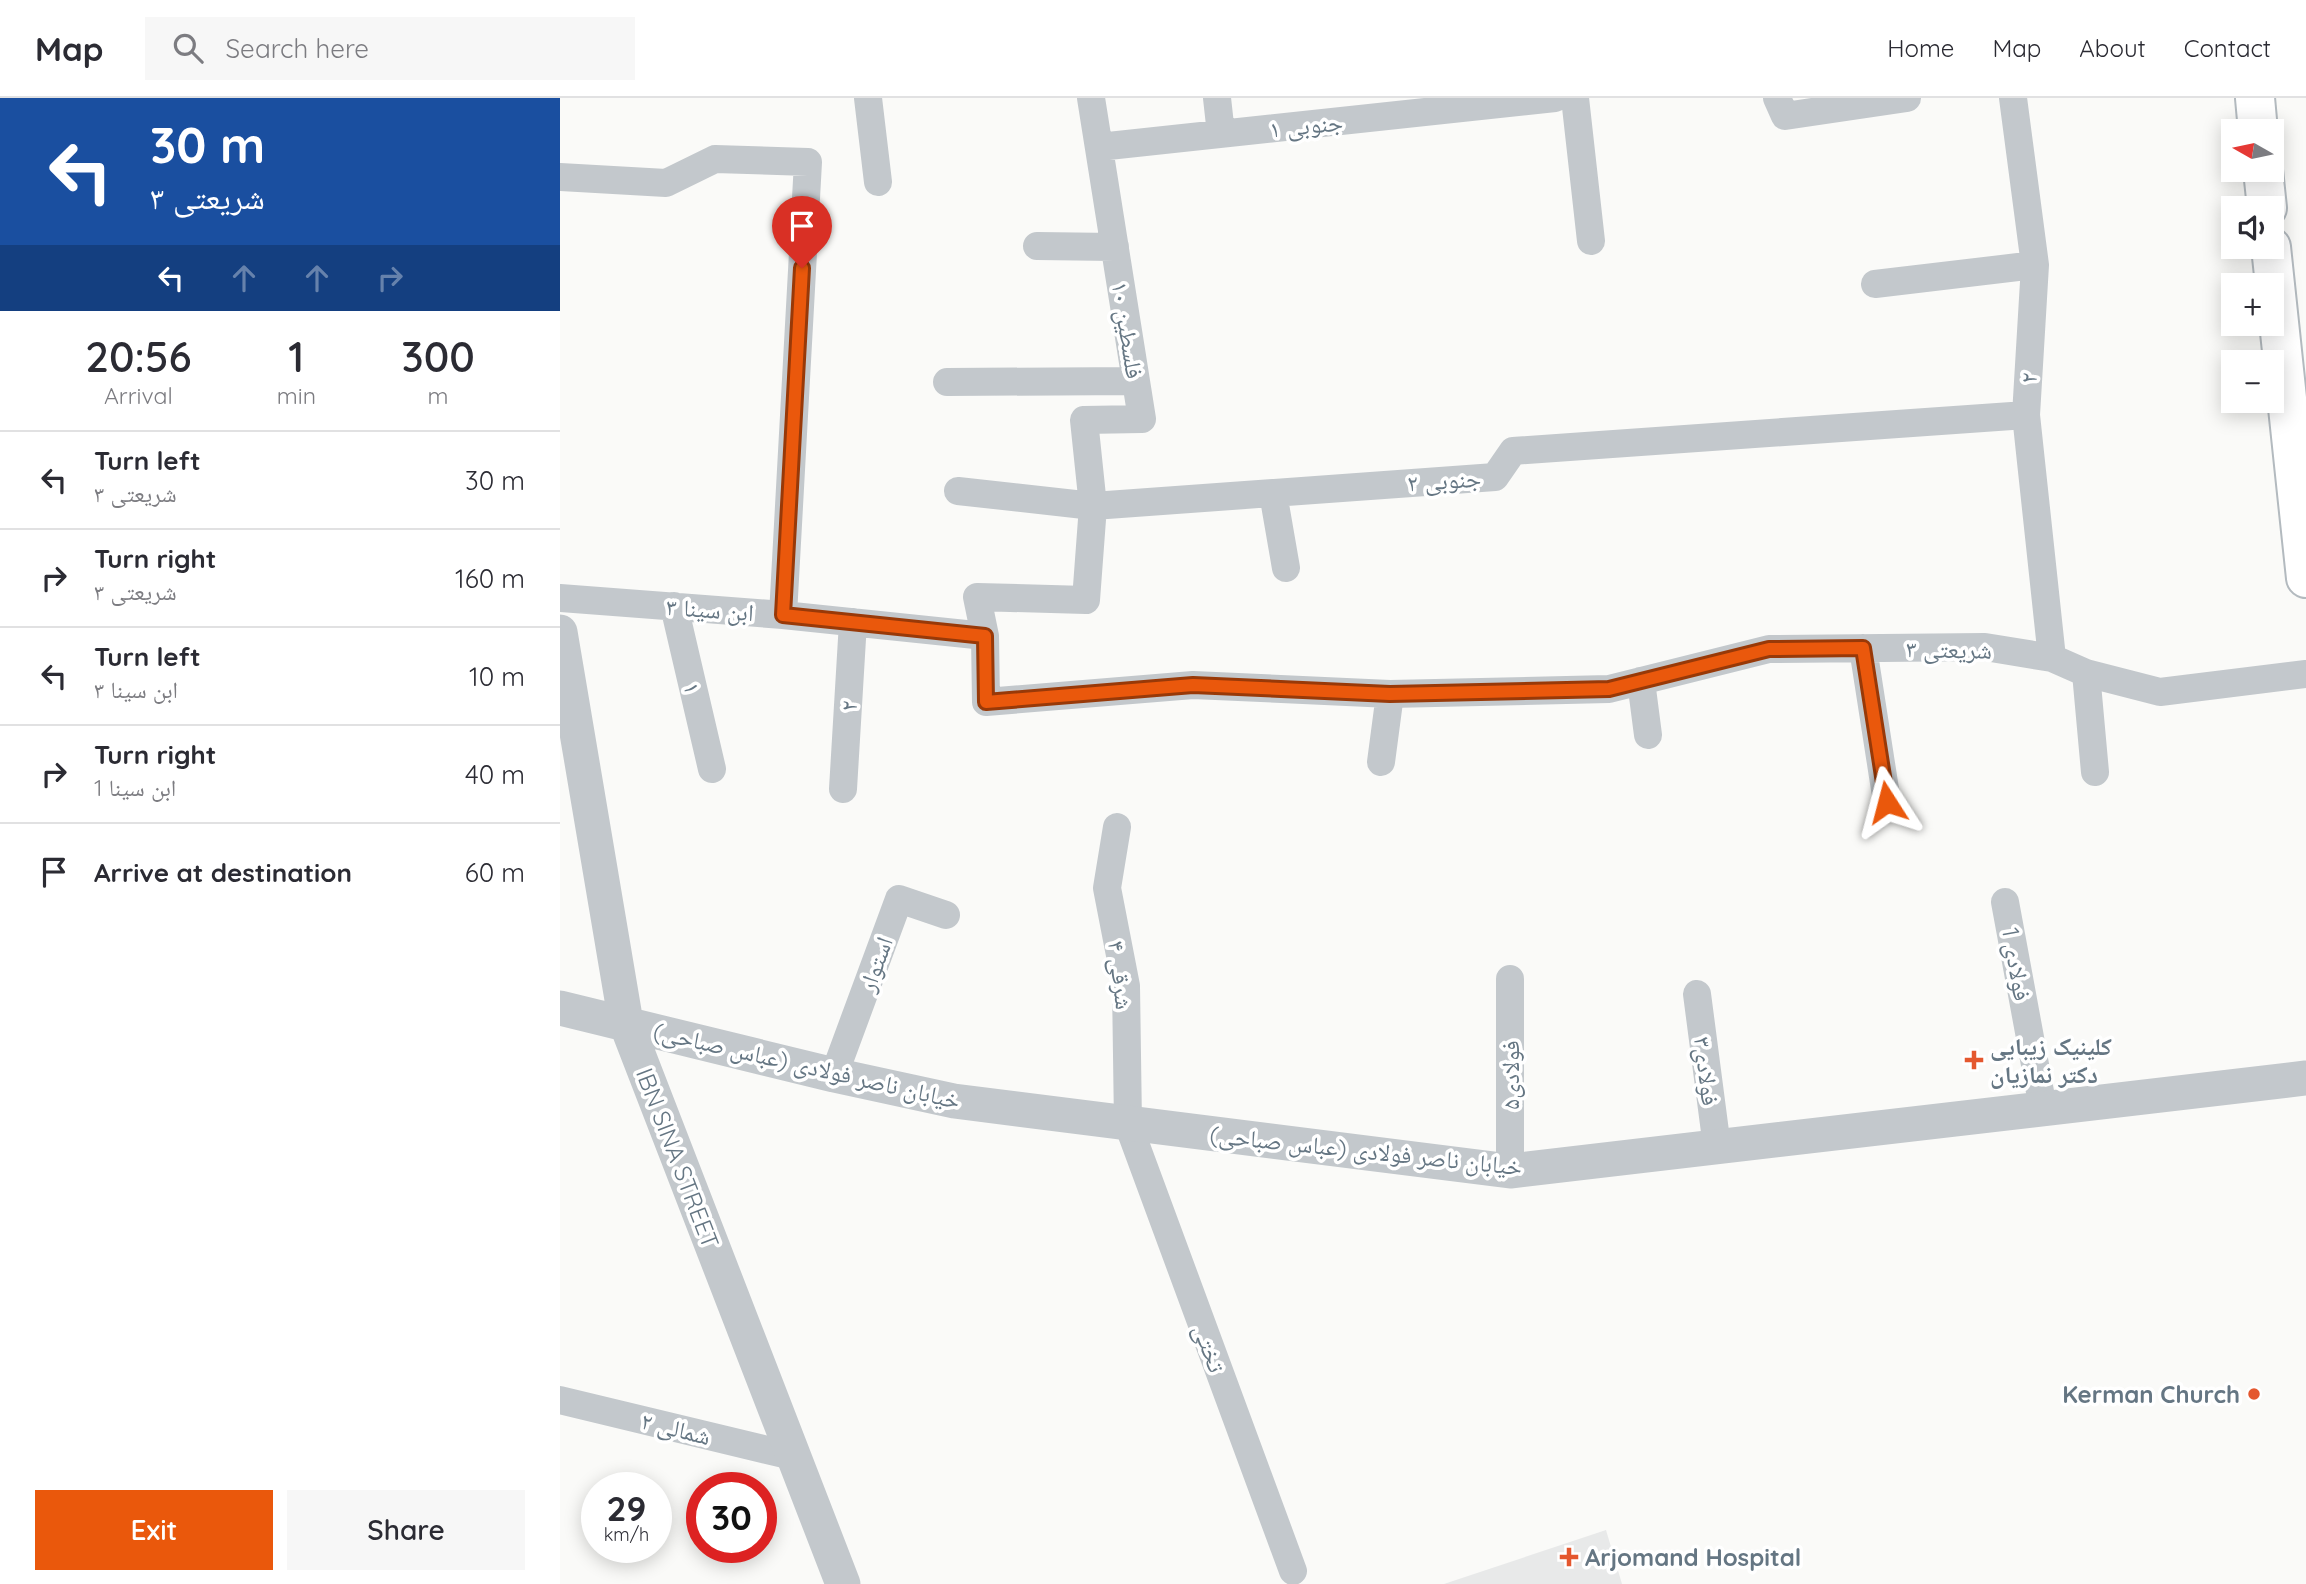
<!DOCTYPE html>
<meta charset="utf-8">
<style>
:root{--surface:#fff;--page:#f7f7f7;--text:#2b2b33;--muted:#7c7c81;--line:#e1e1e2;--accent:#ea580c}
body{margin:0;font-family:Quicksand,"Noto Naskh Arabic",sans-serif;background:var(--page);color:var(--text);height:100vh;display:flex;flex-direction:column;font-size:26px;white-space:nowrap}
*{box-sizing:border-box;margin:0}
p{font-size:23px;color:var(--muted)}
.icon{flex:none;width:38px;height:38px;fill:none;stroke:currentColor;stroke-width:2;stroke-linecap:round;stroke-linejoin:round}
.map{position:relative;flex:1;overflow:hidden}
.details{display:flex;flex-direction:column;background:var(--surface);width:560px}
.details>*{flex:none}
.guide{background:#1a4fa0;color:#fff;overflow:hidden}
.needle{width:46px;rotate:279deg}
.tools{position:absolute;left:1661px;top:21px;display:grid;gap:14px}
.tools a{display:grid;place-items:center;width:63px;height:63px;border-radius:0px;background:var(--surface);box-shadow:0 4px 18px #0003;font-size:35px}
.speed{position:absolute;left:21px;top:1374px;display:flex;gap:14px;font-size:35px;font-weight:700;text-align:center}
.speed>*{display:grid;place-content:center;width:91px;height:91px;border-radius:50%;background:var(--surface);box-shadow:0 4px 18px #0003;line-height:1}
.speed small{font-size:18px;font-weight:400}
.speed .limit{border:10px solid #d22;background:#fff;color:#111}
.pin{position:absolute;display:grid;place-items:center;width:60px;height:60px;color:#fff;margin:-72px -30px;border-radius:50% 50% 50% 0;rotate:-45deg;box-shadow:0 0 7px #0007}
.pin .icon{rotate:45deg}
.me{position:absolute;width:77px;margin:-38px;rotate:351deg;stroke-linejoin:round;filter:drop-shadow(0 0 5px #0008)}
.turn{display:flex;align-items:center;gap:24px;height:147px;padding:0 35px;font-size:32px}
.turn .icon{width:91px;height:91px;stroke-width:2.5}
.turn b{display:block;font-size:49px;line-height:60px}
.lanes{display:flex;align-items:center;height:66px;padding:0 35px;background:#0003;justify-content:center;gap:35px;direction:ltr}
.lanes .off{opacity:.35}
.eta{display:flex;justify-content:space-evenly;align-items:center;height:119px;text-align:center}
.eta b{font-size:42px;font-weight:600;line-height:49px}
.button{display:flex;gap:14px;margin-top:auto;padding:14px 35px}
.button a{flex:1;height:80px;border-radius:0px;background:var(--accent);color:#fff;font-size:28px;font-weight:600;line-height:80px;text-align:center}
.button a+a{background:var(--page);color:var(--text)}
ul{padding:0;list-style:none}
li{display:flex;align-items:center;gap:21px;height:98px;padding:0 35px;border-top:2px solid var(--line)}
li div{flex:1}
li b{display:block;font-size:26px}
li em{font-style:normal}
header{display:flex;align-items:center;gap:42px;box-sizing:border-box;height:98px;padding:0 35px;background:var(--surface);border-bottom:2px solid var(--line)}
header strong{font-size:33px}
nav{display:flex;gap:38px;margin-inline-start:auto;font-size:24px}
.search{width:490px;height:63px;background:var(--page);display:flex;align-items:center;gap:18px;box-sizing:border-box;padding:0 24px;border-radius:0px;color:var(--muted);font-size:26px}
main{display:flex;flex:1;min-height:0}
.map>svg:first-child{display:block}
.built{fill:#e8e9e9}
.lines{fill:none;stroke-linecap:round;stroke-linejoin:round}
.secondary-casing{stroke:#b3babf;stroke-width:42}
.minor{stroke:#c3c8cc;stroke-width:28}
.tertiary{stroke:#c3c8cc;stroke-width:35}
.secondary{stroke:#fff;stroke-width:38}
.route-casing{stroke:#983908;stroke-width:18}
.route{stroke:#ea580c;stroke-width:12}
.poi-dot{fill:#e4572e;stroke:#fff;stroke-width:2.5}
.labels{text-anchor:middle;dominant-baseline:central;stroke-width:7;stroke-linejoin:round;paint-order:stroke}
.street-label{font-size:24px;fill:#657683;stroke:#fff}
.poi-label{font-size:24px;font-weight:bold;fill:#657683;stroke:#fff;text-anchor:start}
</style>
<header>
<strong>Map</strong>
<div class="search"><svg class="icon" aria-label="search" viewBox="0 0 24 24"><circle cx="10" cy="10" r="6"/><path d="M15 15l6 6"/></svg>Search here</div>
<nav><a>Home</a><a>Map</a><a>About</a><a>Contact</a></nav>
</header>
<main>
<section class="details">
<div class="guide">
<div class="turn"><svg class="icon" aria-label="left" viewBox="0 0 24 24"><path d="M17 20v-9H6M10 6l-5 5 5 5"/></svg><div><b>30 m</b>شریعتی ۳</div></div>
<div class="lanes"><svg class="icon" aria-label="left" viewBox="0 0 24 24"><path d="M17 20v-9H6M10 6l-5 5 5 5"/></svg><svg class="icon off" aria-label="ahead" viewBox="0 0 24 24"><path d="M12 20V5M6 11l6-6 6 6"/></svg><svg class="icon off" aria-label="ahead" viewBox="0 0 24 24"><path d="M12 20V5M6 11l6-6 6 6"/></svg><svg class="icon off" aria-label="right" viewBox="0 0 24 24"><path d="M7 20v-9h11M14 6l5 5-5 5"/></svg></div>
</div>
<div class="eta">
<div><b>20:56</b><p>Arrival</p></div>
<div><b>1</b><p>min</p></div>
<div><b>300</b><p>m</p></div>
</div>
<ul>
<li><svg class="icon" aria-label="left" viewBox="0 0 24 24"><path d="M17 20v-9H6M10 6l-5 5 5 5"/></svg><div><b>Turn left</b><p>شریعتی ۳</p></div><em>30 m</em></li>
<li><svg class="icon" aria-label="right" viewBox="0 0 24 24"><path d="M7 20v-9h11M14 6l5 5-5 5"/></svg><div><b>Turn right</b><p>شریعتی ۳</p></div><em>160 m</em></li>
<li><svg class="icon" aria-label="left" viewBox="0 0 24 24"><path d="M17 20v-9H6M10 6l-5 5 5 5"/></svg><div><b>Turn left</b><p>ابن سینا ۳</p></div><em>10 m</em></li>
<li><svg class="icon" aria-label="right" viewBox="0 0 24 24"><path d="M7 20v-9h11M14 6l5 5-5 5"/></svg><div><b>Turn right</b><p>ابن سینا 1</p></div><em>40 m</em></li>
<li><svg class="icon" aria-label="arrive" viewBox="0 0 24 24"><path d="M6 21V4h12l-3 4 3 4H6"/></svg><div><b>Arrive at destination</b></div><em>60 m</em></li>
</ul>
<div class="button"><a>Exit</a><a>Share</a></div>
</section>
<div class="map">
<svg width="1746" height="1486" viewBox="0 0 1746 1486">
<rect width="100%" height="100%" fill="#fafaf8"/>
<path class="built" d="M1046,1432L1062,1486H884Z"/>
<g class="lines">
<g class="secondary-casing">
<path id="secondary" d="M1695,0L1698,33
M1703,72L1707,110
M1711,149L1746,480"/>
</g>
<path class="minor" d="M308,0L318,84
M657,0L661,36
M1015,0L1031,143
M1217,0L1225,18L1347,0
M1453,0L1475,167L1466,317L1492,560
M539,49L995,0
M0,79L106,85L155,61L248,64L223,517
M477,148L555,149
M1315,186L1475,167
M387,284L576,283
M1466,317L953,353L935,379L533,408L526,502L417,499L425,538L426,604L633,587L830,596L1049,591L1209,551L1425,549L1492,560L1526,575L1600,594L1746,576
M398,393L533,408L524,322L582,321L531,0
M713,395L726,470
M0,500L223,517L425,538
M114,508L152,671
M1303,550L1327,704
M1526,575L1535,674
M1081,583L1088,637
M821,664L830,596
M283,691L293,524
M557,729L547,790L566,888L568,1026L733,1473
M1445,804L1483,1010
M950,881V1073
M1137,896L1157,1049
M274,977L339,801L386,817
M0,1302L232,1358"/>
<path class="tertiary" d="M0,534L66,925L283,1486
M0,910L274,977L394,1003L950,1073L1746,980"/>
<use href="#secondary" class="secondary"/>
</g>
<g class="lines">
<g class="route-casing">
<path id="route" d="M242,170L223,517L425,538L426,604L633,587L830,596L1049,591L1209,551L1303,550L1327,704"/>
</g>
<use href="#route" class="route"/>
</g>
<g class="poi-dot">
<path d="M1410.5 951.5h7v7h7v7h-7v7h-7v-7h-7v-7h7z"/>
<circle cx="1694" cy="1296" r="7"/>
<path d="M1005.5 1448.5h7v7h7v7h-7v7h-7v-7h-7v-7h7z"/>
</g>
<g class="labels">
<g class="street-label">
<text transform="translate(746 27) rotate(-6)">۱ جنوبی</text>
<text transform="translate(568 232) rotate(81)">فلسطین ۱۰</text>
<text transform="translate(1468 280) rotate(-86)">۲</text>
<text transform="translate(884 382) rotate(-4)">۲ جنوبی</text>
<text transform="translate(150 511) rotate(4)">ابن سینا ۳</text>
<text transform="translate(1389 551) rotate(1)">شریعتی ۳</text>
<text transform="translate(133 590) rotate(77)">۱</text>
<text transform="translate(288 608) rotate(-87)">۲</text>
<text transform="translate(315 866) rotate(-70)">استوار</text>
<text transform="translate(1457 866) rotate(80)">فولادی 1</text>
<text transform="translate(561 877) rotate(83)">۴ شرقی</text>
<text transform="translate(247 967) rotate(13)">خیابان ناصر فولادی (عباس صباحی)</text>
<text transform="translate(1147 973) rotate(83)">فولادی۳</text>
<text transform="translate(950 977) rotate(-90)">فولادی۵</text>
<text transform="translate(806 1052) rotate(6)">خیابان ناصر فولادی (عباس صباحی)</text>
<text transform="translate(118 1060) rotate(69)">IBN SINA STREET</text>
<text transform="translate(650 1250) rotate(70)">تختی</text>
<text transform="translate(116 1330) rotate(14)">۲ شمالی</text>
</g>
<g class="poi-label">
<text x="1430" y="948">کلینیک زیبایی<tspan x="1430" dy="28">دکتر نمازیان</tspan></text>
<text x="1680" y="1296" text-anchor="end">Kerman Church</text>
<text x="1025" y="1459">Arjomand Hospital</text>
</g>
</g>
</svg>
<div class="tools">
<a><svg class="needle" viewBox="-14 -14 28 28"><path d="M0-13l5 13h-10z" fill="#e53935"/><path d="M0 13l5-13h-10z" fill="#7c7c81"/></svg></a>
<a><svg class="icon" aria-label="sound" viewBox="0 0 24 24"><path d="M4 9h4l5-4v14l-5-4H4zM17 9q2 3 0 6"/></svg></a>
<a>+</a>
<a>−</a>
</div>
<div class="speed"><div>29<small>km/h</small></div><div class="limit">30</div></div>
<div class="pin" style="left:242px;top:170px;background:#d93025"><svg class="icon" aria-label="arrive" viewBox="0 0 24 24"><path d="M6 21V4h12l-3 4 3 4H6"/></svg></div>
<svg class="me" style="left:1327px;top:704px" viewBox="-20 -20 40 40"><path d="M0-17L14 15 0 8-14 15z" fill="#ea580c" stroke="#fff" stroke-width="4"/></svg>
</div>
</main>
